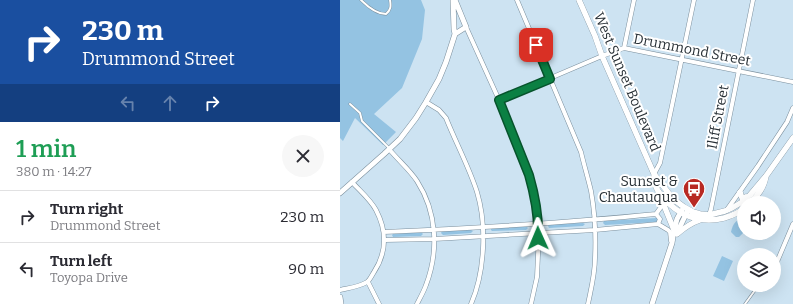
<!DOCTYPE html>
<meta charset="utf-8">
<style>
:root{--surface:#fff;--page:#f7f7f7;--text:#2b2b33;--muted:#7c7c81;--line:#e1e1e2}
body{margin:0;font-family:Bitter,serif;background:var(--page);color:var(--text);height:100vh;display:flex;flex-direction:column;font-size:15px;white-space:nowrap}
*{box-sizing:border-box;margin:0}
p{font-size:13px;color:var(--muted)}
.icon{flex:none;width:22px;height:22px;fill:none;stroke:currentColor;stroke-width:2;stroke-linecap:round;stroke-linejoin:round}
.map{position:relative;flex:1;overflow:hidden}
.side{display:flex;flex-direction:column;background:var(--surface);width:340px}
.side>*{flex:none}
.guide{background:#1a4fa0;color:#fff;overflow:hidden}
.fabs{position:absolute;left:397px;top:196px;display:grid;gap:8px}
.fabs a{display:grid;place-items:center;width:44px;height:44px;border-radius:50%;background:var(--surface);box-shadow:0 4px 16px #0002;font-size:20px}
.pin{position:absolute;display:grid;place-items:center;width:34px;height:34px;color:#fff;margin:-17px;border-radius:8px;box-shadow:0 2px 6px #0006}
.me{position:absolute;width:44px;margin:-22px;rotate:359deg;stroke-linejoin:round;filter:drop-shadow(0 0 3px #0008)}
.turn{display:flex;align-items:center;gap:14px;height:84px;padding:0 16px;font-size:18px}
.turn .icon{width:52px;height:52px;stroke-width:2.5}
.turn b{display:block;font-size:28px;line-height:34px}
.lanes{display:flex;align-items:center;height:38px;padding:0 16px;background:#0003;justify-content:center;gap:20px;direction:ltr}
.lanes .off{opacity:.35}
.round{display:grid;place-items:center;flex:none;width:42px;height:42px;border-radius:21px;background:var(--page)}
.overview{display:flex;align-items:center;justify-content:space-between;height:68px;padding:0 16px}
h1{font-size:24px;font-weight:600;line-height:30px;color:#1e9e55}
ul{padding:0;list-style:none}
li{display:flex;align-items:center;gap:12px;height:52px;padding:0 16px;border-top:1px solid var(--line)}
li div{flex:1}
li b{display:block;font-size:15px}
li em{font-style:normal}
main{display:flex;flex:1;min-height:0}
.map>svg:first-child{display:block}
.green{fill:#94c3e2}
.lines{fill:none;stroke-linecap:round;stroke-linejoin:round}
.service-casing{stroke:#7b8f9d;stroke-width:3}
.minor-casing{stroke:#7b8f9d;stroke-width:5}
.tertiary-casing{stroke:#7b8f9d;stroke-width:6}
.secondary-casing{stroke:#7b8f9d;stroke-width:6}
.service{stroke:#fff;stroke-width:2}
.minor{stroke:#fff;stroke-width:4}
.tertiary{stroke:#fff;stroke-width:5}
.secondary{stroke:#fff;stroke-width:5.5}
.route-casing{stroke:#07532c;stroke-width:10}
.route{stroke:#0b8043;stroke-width:7}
.labels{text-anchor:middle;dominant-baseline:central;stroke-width:4;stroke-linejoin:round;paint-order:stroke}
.street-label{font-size:14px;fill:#283036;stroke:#fff}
.poi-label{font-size:14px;fill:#283036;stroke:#fff;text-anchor:end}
</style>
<main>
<section class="side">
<div class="guide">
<div class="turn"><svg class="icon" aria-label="right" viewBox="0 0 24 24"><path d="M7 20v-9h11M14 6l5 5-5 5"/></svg><div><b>230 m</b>Drummond Street</div></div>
<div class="lanes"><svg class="icon off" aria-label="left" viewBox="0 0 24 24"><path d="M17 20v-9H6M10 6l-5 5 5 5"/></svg><svg class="icon off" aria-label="ahead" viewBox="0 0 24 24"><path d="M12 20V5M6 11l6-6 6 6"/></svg><svg class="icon" aria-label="right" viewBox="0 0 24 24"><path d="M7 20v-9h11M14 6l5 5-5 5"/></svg></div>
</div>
<div class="overview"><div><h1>1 min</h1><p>380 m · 14:27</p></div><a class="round"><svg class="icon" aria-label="close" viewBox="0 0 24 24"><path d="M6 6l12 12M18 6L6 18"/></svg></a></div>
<ul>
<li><svg class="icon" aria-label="right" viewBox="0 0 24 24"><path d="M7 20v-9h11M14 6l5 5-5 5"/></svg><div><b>Turn right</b><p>Drummond Street</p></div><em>230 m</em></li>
<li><svg class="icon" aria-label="left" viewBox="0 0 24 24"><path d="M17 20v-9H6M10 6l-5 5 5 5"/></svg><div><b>Turn left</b><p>Toyopa Drive</p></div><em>90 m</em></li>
</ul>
</section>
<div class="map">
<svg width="453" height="304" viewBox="0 0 453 304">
<rect width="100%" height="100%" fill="#cde3f2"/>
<path class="green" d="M0,0H81L85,10L82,39L62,88L34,114L56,132L43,145L15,118L3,141L0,138Z
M404,215V232L399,237H396L391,232C393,222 397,221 404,215Z
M317,218L318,219L317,222L265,225L263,223L264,221Z
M243,223L245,224L243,226L209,228L208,226L209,224Z
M186,226L188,228L186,230L152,231L151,230V228Z
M131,230L133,231L131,233L103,235L101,233L102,231Z
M81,232L83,234L81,236L53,237L52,235L53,234Z
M382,256L393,261L384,281L373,276Z"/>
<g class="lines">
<g class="service-casing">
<path id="service" d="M21,0C28,7 36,14 46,14C51,10 51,6 50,0
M10,104L20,113L22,121L49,148
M405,304L418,286L421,285"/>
</g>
<g class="minor-casing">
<path id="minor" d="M177,0L241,152C244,165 248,178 251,191C255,213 256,236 255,258C255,274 251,289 248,304
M126,27L159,100L189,175L194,192L199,223V233L197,277L191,304
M284,48L294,0
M159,100L262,56L284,48L453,82
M86,102L99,110L106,118C116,143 129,167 137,192C147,225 145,272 131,304
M49,149C58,160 69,169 77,181C97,212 99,251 86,285C84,291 80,298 77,304
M314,174L320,163L354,0
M386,211L418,166L447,122L453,108
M316,214L320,219L318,224
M369,215L371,209L413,0
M44,232C135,228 225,223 316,214L321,207L322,201
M45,240L94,239L255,230L318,224L328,230L330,232L331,241
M434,269L453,224
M28,282L39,304
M0,290C9,288 19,287 27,282C30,280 32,275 34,272C47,252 47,231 36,210C30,199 20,191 12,182"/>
</g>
<g class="tertiary-casing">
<path id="tertiary" d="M113,0L114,29L115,34
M0,193L44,154L60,139L76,118L86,102L99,79L106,62L115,34L126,27L115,0
M337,233L348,210
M0,297L1,304
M312,304L332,243L334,230L337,219L342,210"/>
</g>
<g class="secondary-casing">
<path id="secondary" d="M239,0L255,36L262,56L314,174L333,199L344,207L353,212L360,214L369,215L385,211L392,208L402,202L410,195L426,176L453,138
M314,174C314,177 314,181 315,184C316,188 320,194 323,197C338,216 361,224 384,218C391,216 399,213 404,208
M400,192L402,198L404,199L406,197
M321,198L334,230
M410,203C418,195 424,188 426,176
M337,234C344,228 351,223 360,220"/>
</g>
<use href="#service" class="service"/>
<use href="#minor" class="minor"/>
<use href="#tertiary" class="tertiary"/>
<use href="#secondary" class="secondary"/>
</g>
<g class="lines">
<g class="route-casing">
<path id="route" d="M196,45L210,79L159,100L189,175C195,196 199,216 198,238"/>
</g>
<use href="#route" class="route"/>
</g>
<defs>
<g id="bus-pin" transform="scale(1.15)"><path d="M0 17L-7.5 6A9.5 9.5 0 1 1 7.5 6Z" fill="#b82923" stroke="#fff"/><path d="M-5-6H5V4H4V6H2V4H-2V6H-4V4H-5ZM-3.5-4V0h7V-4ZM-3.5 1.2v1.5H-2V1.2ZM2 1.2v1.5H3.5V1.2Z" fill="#fff"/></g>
</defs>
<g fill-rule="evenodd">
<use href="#bus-pin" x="354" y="189"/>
</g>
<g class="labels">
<g class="street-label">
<text transform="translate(352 50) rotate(11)">Drummond Street</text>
<text transform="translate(287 82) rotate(67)">West Sunset Boulevard</text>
<text transform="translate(378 117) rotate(-79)">Iliff Street</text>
</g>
<g class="poi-label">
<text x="338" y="181">Sunset &amp;<tspan x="338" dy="16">Chautauqua</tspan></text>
</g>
</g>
</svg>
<div class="fabs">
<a><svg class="icon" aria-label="sound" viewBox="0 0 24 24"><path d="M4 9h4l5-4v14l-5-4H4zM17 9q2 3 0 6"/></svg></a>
<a><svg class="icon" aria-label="layers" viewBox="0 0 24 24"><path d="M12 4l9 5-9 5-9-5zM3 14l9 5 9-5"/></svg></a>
</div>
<div class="pin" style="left:196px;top:45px;background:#d93025"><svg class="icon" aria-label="arrive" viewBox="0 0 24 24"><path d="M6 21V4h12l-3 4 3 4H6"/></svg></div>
<svg class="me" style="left:198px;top:238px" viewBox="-20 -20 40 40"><path d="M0-17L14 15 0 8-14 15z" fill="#0b8043" stroke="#fff" stroke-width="4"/></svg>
</div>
</main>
